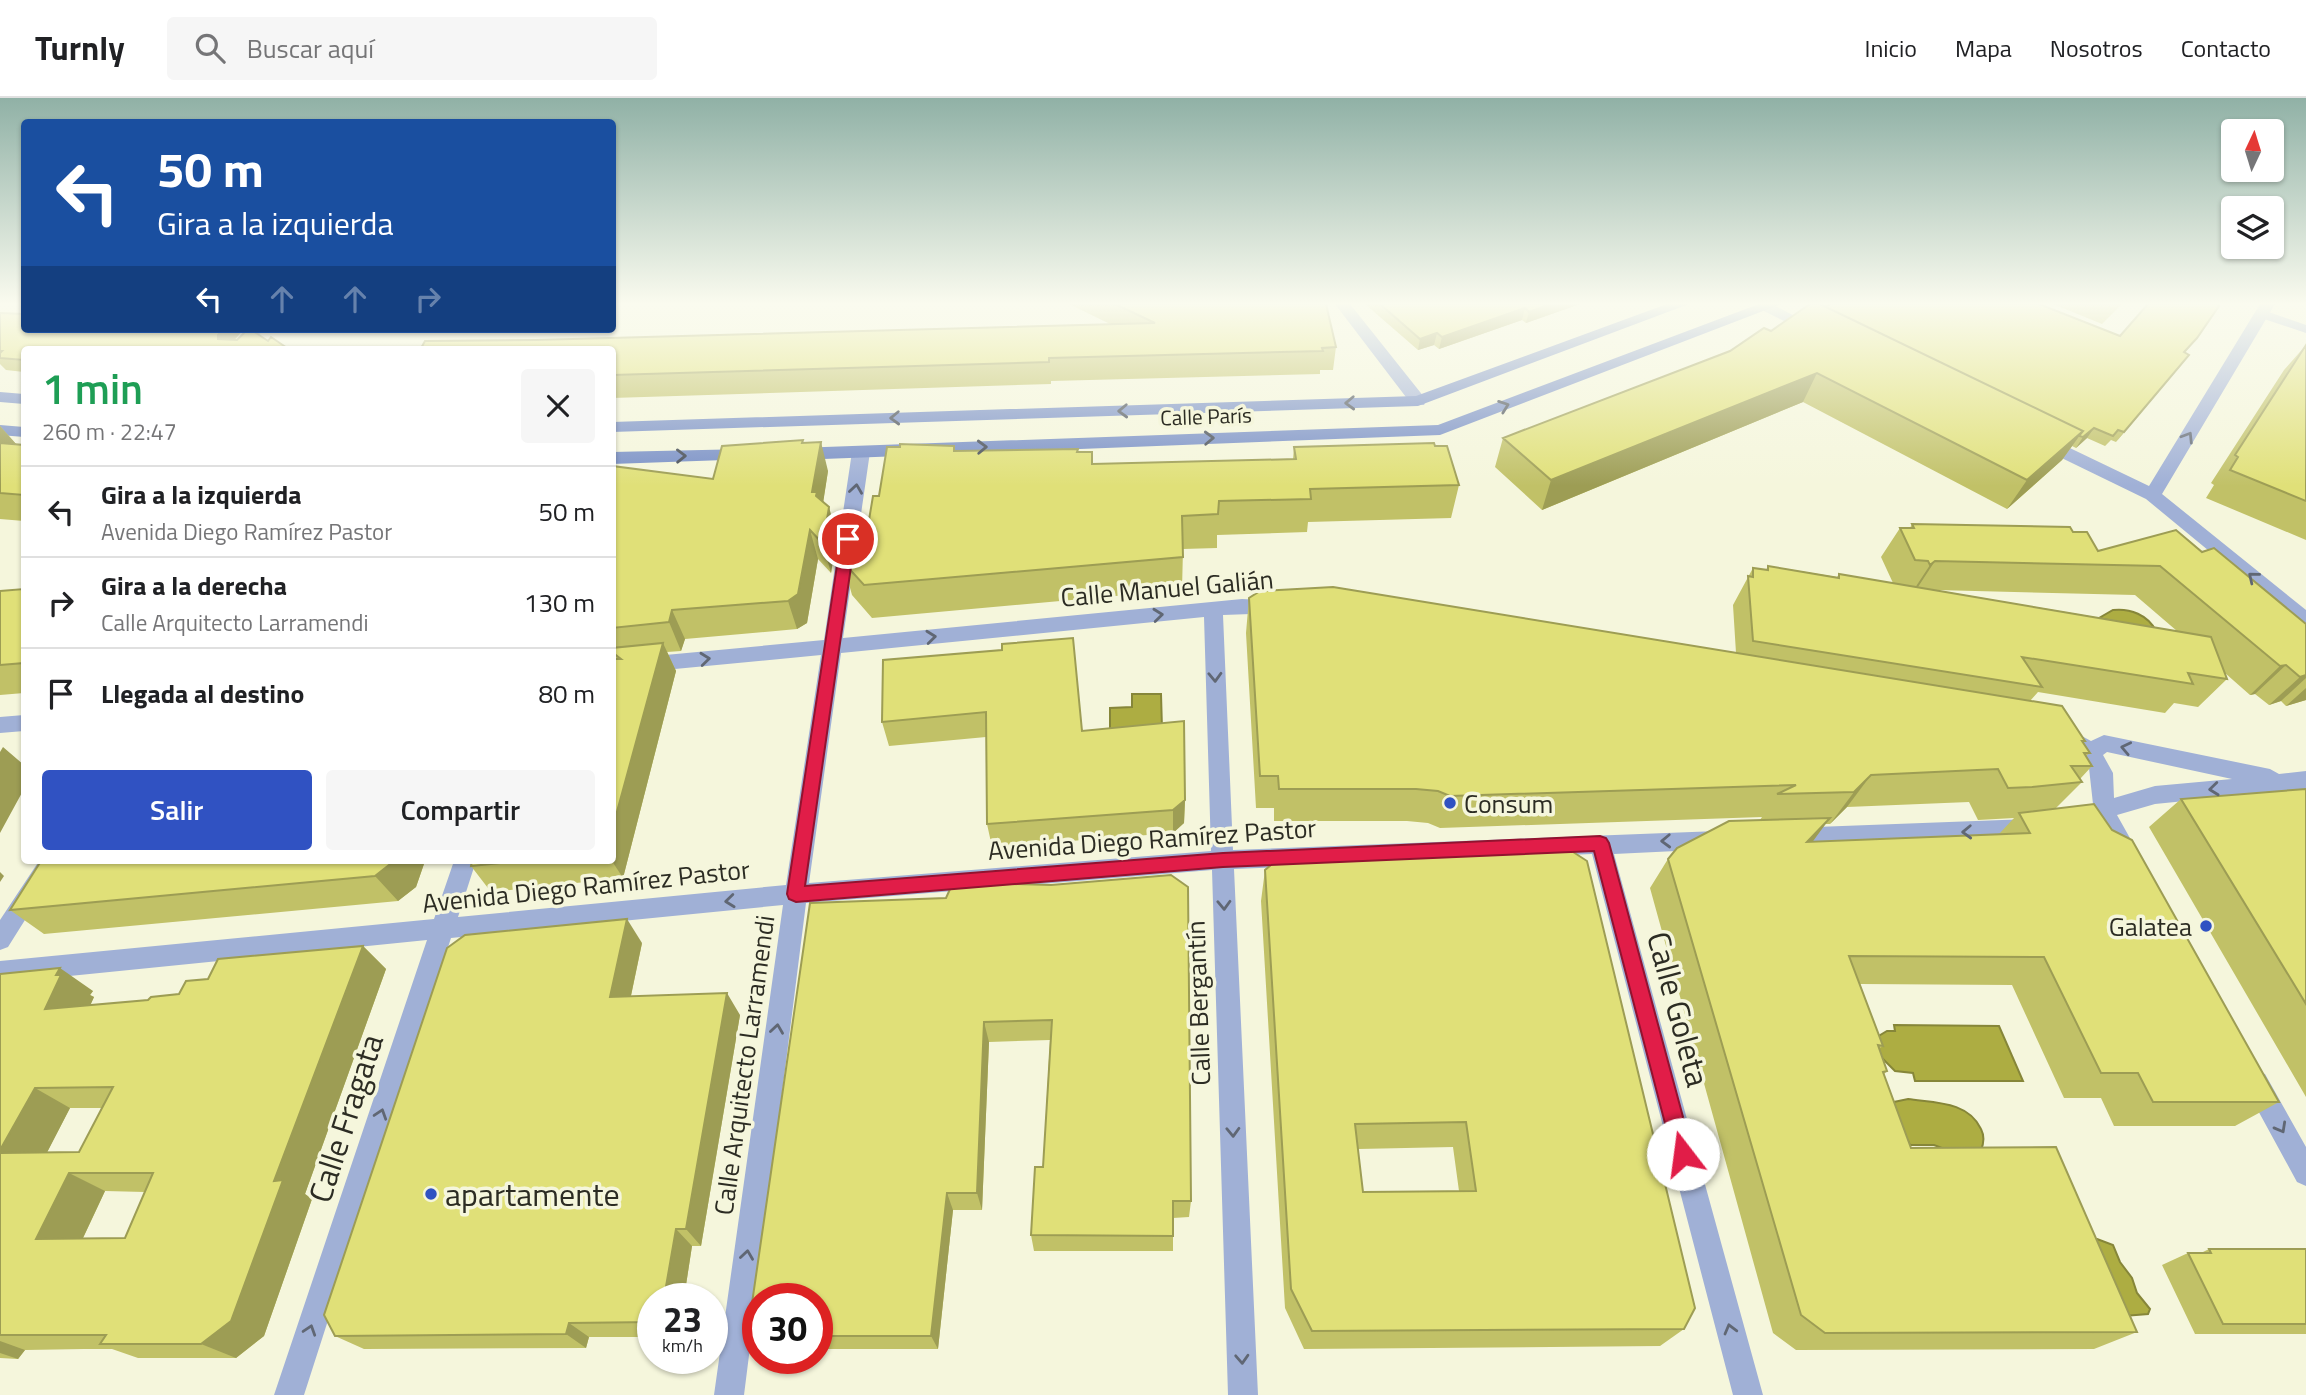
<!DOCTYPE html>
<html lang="es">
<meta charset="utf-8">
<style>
:root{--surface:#fff;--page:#f6f6f6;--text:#202124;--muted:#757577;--line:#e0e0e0;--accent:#3052c2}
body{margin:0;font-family:"Titillium Web",sans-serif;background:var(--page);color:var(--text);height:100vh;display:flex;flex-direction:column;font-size:26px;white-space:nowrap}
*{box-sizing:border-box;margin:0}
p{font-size:23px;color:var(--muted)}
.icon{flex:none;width:38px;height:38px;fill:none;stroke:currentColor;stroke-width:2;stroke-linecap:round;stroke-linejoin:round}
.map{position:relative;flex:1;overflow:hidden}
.sheet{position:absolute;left:21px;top:248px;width:595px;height:518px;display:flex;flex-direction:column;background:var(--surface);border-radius:7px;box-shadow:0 2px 5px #0004}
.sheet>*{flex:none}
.top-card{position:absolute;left:21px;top:21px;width:595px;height:214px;border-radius:7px;box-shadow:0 2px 5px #0004;background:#1a4fa0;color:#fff;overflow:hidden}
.needle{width:46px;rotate:4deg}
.buttons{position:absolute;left:2221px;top:21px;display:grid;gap:14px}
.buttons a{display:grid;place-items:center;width:63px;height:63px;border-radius:7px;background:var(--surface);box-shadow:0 2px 5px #0004;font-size:35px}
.speed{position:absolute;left:637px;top:1185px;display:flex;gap:14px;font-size:35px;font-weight:700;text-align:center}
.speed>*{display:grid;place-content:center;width:91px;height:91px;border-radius:50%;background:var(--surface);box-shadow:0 2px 5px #0004;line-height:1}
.speed small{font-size:18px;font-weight:400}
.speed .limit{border:10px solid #d22;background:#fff;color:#111}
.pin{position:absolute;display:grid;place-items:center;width:60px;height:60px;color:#fff;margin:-30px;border:4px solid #fff;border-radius:50%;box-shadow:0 2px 7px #0007}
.me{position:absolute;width:77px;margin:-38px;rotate:345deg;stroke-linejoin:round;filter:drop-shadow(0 0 5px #0008)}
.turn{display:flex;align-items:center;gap:24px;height:147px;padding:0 21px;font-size:32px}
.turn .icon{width:91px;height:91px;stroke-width:2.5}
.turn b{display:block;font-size:49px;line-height:60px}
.lanes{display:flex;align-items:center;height:66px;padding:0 21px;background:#0003;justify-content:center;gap:35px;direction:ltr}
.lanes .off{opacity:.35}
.round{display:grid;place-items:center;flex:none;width:74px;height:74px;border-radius:7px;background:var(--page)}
.overview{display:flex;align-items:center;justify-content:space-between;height:119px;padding:0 21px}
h1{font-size:42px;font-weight:600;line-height:52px;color:#1e9e55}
.button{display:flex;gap:14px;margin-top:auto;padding:14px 21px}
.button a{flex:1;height:80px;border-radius:7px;background:var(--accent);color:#fff;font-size:28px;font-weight:600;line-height:80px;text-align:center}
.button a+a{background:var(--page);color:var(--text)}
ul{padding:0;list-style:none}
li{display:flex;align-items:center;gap:21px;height:91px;padding:0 21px;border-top:2px solid var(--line)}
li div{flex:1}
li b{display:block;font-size:26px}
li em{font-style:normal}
header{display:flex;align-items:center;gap:42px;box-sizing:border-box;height:98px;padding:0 35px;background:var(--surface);border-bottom:2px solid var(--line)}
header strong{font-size:33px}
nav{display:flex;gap:38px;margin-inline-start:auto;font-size:24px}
.search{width:490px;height:63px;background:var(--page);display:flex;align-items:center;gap:18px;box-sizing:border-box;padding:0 24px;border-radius:7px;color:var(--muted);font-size:26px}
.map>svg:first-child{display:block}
.green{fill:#c8c972}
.water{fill:#adad42;stroke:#868639;stroke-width:2}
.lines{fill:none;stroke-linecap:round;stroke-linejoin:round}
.service{fill:#a0b0d6;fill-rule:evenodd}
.minor{fill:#a0b0d6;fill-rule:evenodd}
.secondary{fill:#778ec6;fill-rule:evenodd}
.wall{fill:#c1c167;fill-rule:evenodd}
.shaded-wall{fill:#9d9d54}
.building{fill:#e0e078;stroke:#9d9d54;stroke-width:2;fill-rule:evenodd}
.oneway{stroke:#424954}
.oneway2{stroke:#606774}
.route{fill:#e11d48;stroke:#92132f;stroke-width:2}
.poi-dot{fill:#3052c2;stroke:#f5f6dc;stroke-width:2.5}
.labels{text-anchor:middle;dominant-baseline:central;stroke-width:7;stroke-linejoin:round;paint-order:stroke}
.far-street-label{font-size:21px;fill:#2c2c23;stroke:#f5f6dc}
.street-label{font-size:26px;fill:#2c2c23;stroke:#f5f6dc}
.poi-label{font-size:26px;fill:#2c2c23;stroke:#f5f6dc;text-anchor:start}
.near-street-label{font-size:32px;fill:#2c2c23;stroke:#f5f6dc}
.near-poi-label{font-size:32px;fill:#2c2c23;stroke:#f5f6dc;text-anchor:start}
</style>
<header>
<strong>Turnly</strong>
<div class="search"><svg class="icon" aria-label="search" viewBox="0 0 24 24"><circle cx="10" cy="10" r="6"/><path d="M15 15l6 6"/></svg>Buscar aquí</div>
<nav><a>Inicio</a><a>Mapa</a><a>Nosotros</a><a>Contacto</a></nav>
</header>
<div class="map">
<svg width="2306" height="1297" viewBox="0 0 2306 1297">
<rect width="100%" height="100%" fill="#f5f6dc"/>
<path class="green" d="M2053,206H2122L2102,226Z"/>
<path class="water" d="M2113,512C2130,510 2148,517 2156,533L2099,520Z
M1132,596H1161L1162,631L1110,636V610L1132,609Z
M1894,927L1999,928L2023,983H1915L1913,975L1895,973L1879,957L1877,939L1887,933H1895Z
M1908,1001C1934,1005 1968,1003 1981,1031C1985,1039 1984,1045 1981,1052L1958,1056L1934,1047H1910L1889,1005Z
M2097,1141L2113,1147L2120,1164L2132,1180L2137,1195L2150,1211L2148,1216L2124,1218L2089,1145Z"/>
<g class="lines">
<path class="service" d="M2263,212L2306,227V235L2258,219V213Z"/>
<path class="minor" d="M1335,206H1350L1424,299L1426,303L1424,307H1412Z
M2260,206H2275L2162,396L2306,512V529L2299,527L2146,401L2037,348L2034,344L2037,340H2049L2149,388Z
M1764,207H1774L1821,232L1813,237L1808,235L1764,213L1761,210Z
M248,231H264L246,252H229Z
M861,348L870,354L843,540L1242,501L1283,503L1286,508L1283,513L1276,515L1223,517L1233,752L1718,733L1726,735L1729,742L1726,749L1718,751L1614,756L1763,1297H1733L1592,756L1234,771L1258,1297H1228L1212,772L806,805L744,1297H714L783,807L451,840L304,1297H274L427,842L0,885V863L434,821L454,763H476L458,819L786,787L821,557L612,577V562L824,542L852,354ZM1204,519L1211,753L809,785L841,555Z
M24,617V633L0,635V619Z
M2067,630L2091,643L2104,637L2270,671L2279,676L2306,673V691L2155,706L2117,717L2140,758L2137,765L2129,767L2121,765L2098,723L2074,730L2066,727L2063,721L2066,715L2093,706L2089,670L2057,638L2060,632ZM2107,654L2232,681L2155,688L2114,700L2113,675L2103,657Z
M2029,721L2037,724L2040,730L2037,736L2029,739L1789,748L1781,746L1778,739L1781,732L1789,730Z
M39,763H62L8,849L0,852V822Z
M2256,973L2265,976L2306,1049V1088L2297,1084L2243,985L2247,976Z"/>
<path class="secondary" d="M1667,206H1689L1418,308L612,334V324L1416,298Z
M1759,206H1781L1440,337L797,362L788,356L797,350L1438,327Z
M0,294L24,296V306L0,304Z
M0,327L24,329V339L0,337Z
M747,351L756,357L753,361L612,366V354Z"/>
</g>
<path class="wall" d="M1069,206H1326L1336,249L1333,272H1320V276L1051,283V286L612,300V252L536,242L1110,226Z
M1365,206H1580L1526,225L1522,222L1439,251L1434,247L1418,252Z
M1827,206H2039L2120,238L2197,240L2185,255L2189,257L2181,267L2116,344L2111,342L2105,348L2087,340L2076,350L2072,348L2062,362L2007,411L1803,304L1542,412L1495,369L1503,340L1730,253L1826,208Z
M0,215L24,231H241L242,233L235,242L268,243L290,252H24V274L6,272L0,266Z
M2306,247V442L2206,400L2214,387L2211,385L2284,272Z
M0,328L17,347H24V423L0,421Z
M804,345L828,373L823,404L837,438L831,475L818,461L807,525L797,531L685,541L681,553L667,554L676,573L623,780L491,794L471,768L472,763H612V561H614L612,559V368L713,381Z
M1435,348L1459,387L1451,420L1308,424L1307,434L1217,437V450L1183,451L1182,492L872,520L852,497L843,464L867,434L879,398L955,353L1078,351V354H1092L1093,366L1293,361L1294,349Z
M1912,426L2073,434L2098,453L2202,454L2306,526V602L2286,608L2281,603L2269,607L2255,596L2250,597L2225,575L2227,581L2198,609L2174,605L2165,615L2038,594L2030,603L2085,643L2083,644L2090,655L2086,658L2092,668L2080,681L2082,684L2055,711L2279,1004L2235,1028H2114L2101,1000H2064L2012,887L1860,886L1883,948L1879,951L1887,973L1884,976L1911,1050L2137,1234L2094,1251L1796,1252L1773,1235L1650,790L1668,761L1760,722L1762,719L1440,730L1428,725L1407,723H1274V710H1256L1246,535L1249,500L1736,555L1733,507L1753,470L1766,472L1768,468L1837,479L1839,476L1893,485L1881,459L1900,430H1910ZM1936,492L2135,497L2177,533ZM1969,704L1978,722L2014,720L1999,736L1812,744L1825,726H1830L1847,709Z
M24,491V595L0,597V493Z
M883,562L1082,633L1185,702L1184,725L1173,735L992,749L987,726L986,639L889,648L882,624Z
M2306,691V999L2149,729L2181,701Z
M425,763L416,789L398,803L44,836L10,812Z
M1265,772L1684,1231L1660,1248L1304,1251L1285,1210L1261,803ZM1453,1049L1459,1093L1363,1094L1358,1051Z
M1014,786L1191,1103L1189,1119L1173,1120V1153H1034L1031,1137L1043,1069L1050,942L989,944L982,1112H953L938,1251H817V1200L946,800Z
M642,845L631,898L740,917L701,1148H692L684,1200H653V1239H589L586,1250L364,1251L335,1238Z
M363,848L386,871L305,1096L312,1101L264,1238L236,1260H138L112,1251H84L25,1252L18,1261L0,1260V876L93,893L90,897L94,899L90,907L148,902L179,896L208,881ZM70,1010H102L79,1054H47ZM105,1093L145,1094L125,1140H83Z
M2209,1151H2306V1236H2195L2162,1167L2188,1155H2201Z"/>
<path class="shaded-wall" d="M1551,206H1580L1526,225L1529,214Z
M1525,210L1522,222L1439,251L1442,239Z
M224,231H241L242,233L227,250L218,241V237Z
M1437,235L1434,247L1418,252L1420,241Z
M2189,257L2181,267L2116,344L2124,334Z
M1817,275L1803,304L1542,412L1551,382Z
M0,328L24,355L0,360Z
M2094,330L2087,340L2076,350L2083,339Z
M2083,333L2062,362L2007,411L2027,382Z
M821,344L828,373L822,412L812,394Z
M829,409L837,438L831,475L823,446Z
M810,432L818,461L807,525L797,531L788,503Z
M1935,463L1916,492L1911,496L1930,467Z
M672,512L685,541L681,553L669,524Z
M663,545L676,573L623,780L612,763V732Z
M2286,567L2255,596L2250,597L2280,568Z
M2306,577V580L2281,603L2269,607L2300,579Z
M2306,590V602L2286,608Z
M3,649L24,667V691L0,735V654Z
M1871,677L1847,709L1830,726L1854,694Z
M1185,702L1184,725L1173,735V712Z
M1830,720L1808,750L1807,744Z
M394,763H425L416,789L398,803L375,778Z
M0,774L4,778L0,784Z
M627,821L642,845L626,921L610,899Z
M363,848L386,871L305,1096L312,1101L264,1238L236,1260L201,1246L274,1083Z
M60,870L93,893L90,897L94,899L79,933L45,911L56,877Z
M727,895L740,917L701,1148L686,1131Z
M984,924L989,944L982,1112L977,1095Z
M35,990L70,1010L37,1074L0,1055V1052Z
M69,1075L105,1093L75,1157L36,1141Z
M947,1095L953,1112L938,1251L931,1238Z
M676,1131L692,1148L684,1200H664Z
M569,1225L589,1239L586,1250L566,1236Z
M0,1243L25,1252L18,1261L0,1255Z"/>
<path class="building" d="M1115,206H1326L1336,249L1322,250L1323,253L1049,260V264L612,277V252H420L425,243L536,242L1155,225Z
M1380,206H1551L1529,214L1525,210L1442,239L1437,235L1420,241Z
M1810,206H1820L2083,333L2027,382L1817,275L1551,382L1503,340L1730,253L1764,230L1771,233Z
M1830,206H2039L2120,238L2148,206H2216L2219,208L2197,240L2184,254L2189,257L2124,334L2118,332L2113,338L2094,330L2083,339L2079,338L2083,333L1826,209Z
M0,215L24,216V231H224L218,237V241L237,242L248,231H250L268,243L271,239L290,252H24V262L0,260V255L2,253H0Z
M2306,247V403L2230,372L2238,359L2235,357Z
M803,342L802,345L821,344L812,394H817L816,398L829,409L823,446L810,432L798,496L788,503L672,512L669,524L612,530V368L713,381L722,348Z
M0,345L24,347V397L0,395Z
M1434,345L1435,348H1447L1459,387L1310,391L1311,401L1219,403L1218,416L1182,418L1183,459L864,487L843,464L850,421L867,434L873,398H879L887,349H900V346L954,348V353L1078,351L1077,354H1092V366L1296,361L1294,349Z
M1912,426L2070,429L2073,434H2087L2098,453L2176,432L2202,454L2214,450L2306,526V577L2300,579L2286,567L2280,568L2160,468L1935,463L1930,467L1928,463L1915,462L1900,430H1914Z
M1768,468L1839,480V476L2211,539L2227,581L2188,575L2193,586L2022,559L2042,589L1753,543L1748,478L1753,479V470L1768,472Z
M1333,489L2062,608L2085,643H2082L2090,655H2084L2092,668H2071L2082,684L2032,689L2008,690L1998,671L1871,677L1854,694L1777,696L1796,687L1450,698L1438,693L1416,691H1279L1278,678H1260L1249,500L1260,493Z
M24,491V565L0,567V493Z
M1073,540L1082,633L1184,623L1185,702L1173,712L987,726L986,614L882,624L883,562L1002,552V546Z
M663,545L612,732V561H621L612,554V550Z
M2306,691V906L2181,701Z
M2094,706L2112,732L2132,742L2279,1004H2153L2138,975H2101L2044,859L1849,858L1883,948L1878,947L1887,973L1883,974L1911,1050L2056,1049L2137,1234L1825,1235L1801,1217L1668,761L1677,750L1729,723L1830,720L1807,744L2030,735L2019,715Z
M1570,752L1587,763L1695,1210L1684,1231L1312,1233L1291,1191L1265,772L1278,761ZM1466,1024L1476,1093L1363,1094L1355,1026Z
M41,763H394L375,778L10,812Z
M472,763H520L471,768Z
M1171,777L1188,789L1191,1103H1173V1138L1031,1137L1035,1069H1043L1052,922L984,924L977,1095H947L931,1238H817V1200H758V1229L750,1219L810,805L946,800L951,789L1013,784V786L1051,787Z
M627,821L610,899L727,895L686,1131H676L664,1200H653V1224L569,1225L566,1236L335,1238L324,1217L447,850L465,837Z
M363,848L274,1083L283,1082L231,1223L201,1246H100L106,1237H0V1055L79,1054L113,989L35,990L0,1052V876L60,870L56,877H61L45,911L148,902L151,899L179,896L186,883L208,881L218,861ZM69,1075H153L125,1140L36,1141Z
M2209,1151H2306V1226H2223L2188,1155H2211Z"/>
<defs><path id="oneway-chevron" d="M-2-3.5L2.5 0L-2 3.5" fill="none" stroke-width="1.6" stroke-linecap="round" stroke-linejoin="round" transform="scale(1.75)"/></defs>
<g class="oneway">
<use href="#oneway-chevron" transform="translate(1350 305) rotate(178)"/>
<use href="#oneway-chevron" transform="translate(1504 308) rotate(-20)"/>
<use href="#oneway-chevron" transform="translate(1123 313) rotate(178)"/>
<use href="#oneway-chevron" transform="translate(895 320) rotate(178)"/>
<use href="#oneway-chevron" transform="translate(1209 340) rotate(-2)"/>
<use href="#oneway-chevron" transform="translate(982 349) rotate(-2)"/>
<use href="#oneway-chevron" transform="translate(681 358) rotate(-1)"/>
</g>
<g class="oneway2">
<use href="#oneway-chevron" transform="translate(2188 339) rotate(-58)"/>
<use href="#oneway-chevron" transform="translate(856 391) rotate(-82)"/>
<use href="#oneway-chevron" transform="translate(2253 479) rotate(-141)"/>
<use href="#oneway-chevron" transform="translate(1158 517) rotate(-6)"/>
<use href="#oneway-chevron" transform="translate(931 539) rotate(-6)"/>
<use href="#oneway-chevron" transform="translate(705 561) rotate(-6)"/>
<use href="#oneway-chevron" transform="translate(1215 579) rotate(88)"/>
<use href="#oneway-chevron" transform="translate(2126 650) rotate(-168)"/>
<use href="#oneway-chevron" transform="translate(2214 691) rotate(174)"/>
<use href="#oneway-chevron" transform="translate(1967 734) rotate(178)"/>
<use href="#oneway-chevron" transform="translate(1666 743) rotate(178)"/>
<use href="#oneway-chevron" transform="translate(730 803) rotate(174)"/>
<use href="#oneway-chevron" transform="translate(1224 807) rotate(88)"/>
<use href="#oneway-chevron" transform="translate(777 931) rotate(-82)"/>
<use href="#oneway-chevron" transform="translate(381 1016) rotate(-72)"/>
<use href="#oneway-chevron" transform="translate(2281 1030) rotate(61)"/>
<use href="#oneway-chevron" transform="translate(1233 1034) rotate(88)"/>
<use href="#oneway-chevron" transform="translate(747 1157) rotate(-82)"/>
<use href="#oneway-chevron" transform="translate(1730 1231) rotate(-105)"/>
<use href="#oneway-chevron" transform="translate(310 1232) rotate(-72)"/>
<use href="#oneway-chevron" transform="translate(1242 1261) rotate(87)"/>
</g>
<linearGradient id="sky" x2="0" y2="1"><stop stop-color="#90b1a6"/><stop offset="0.53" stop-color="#fafbef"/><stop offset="1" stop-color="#fafbef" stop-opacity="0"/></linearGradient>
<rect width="2306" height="388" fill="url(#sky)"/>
<path class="route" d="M848,436L855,441L805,788L1223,755L1600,738L1606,740L1609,745L1693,1056L1690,1063L1683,1066L1676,1063L1673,1056L1594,753L1223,769L796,804L789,801L787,796L841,441Z"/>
<g class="poi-dot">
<circle cx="1450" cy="705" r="7"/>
<circle cx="2206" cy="828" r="7"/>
<circle cx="431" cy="1096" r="7"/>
</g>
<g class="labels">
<g class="far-street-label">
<text transform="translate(1206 318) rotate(-2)">Calle París</text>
</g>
<g class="street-label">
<text transform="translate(1167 490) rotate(-5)">Calle Manuel Galián</text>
<text transform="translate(1152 741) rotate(-4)">Avenida Diego Ramírez Pastor</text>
<text transform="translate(586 788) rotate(-6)">Avenida Diego Ramírez Pastor</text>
<text transform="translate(1198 905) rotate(-92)">Calle Bergantín</text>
<text transform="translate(744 967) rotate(-82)">Calle Arquitecto Larramendi</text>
</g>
<g class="poi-label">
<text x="1464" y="705">Consum</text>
<text x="2192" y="828" text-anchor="end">Galatea</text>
</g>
<g class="near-street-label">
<text transform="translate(1679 911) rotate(75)">Calle Goleta</text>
<text transform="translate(345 1020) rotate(-72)">Calle Fragata</text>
</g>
<g class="near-poi-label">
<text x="445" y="1096">apartamente</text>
</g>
</g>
</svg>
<div class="buttons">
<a><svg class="needle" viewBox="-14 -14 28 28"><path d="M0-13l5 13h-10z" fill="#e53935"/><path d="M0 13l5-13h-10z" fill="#757577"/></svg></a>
<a><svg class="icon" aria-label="layers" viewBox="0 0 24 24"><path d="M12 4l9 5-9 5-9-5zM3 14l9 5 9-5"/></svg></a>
</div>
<div class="speed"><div>23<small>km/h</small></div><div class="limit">30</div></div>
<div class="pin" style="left:848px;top:441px;background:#d93025"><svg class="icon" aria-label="arrive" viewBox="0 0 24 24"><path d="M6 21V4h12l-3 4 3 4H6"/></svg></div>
<svg class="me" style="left:1683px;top:1056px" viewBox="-20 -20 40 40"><circle r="19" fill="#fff"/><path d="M0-13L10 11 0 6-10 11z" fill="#e11d48"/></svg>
<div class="top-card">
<div class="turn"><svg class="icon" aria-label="left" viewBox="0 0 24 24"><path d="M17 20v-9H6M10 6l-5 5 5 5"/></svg><div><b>50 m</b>Gira a la izquierda</div></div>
<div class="lanes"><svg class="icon" aria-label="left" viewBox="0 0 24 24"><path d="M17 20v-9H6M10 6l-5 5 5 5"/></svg><svg class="icon off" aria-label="ahead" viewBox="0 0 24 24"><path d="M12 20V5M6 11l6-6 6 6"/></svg><svg class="icon off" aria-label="ahead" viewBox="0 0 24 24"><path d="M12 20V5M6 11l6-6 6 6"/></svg><svg class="icon off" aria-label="right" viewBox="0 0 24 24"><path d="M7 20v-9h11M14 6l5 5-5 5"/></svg></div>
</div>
<section class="sheet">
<div class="overview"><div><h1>1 min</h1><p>260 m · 22:47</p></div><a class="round"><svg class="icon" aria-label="close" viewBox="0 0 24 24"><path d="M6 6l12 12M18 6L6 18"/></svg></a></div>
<ul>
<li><svg class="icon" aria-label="left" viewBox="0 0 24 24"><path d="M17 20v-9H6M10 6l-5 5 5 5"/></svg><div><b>Gira a la izquierda</b><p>Avenida Diego Ramírez Pastor</p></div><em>50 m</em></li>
<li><svg class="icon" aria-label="right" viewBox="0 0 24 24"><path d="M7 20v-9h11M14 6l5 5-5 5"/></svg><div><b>Gira a la derecha</b><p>Calle Arquitecto Larramendi</p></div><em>130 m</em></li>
<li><svg class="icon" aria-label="arrive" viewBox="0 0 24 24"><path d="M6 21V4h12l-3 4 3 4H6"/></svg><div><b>Llegada al destino</b></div><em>80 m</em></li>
</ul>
<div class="button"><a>Salir</a><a>Compartir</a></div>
</section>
</div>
